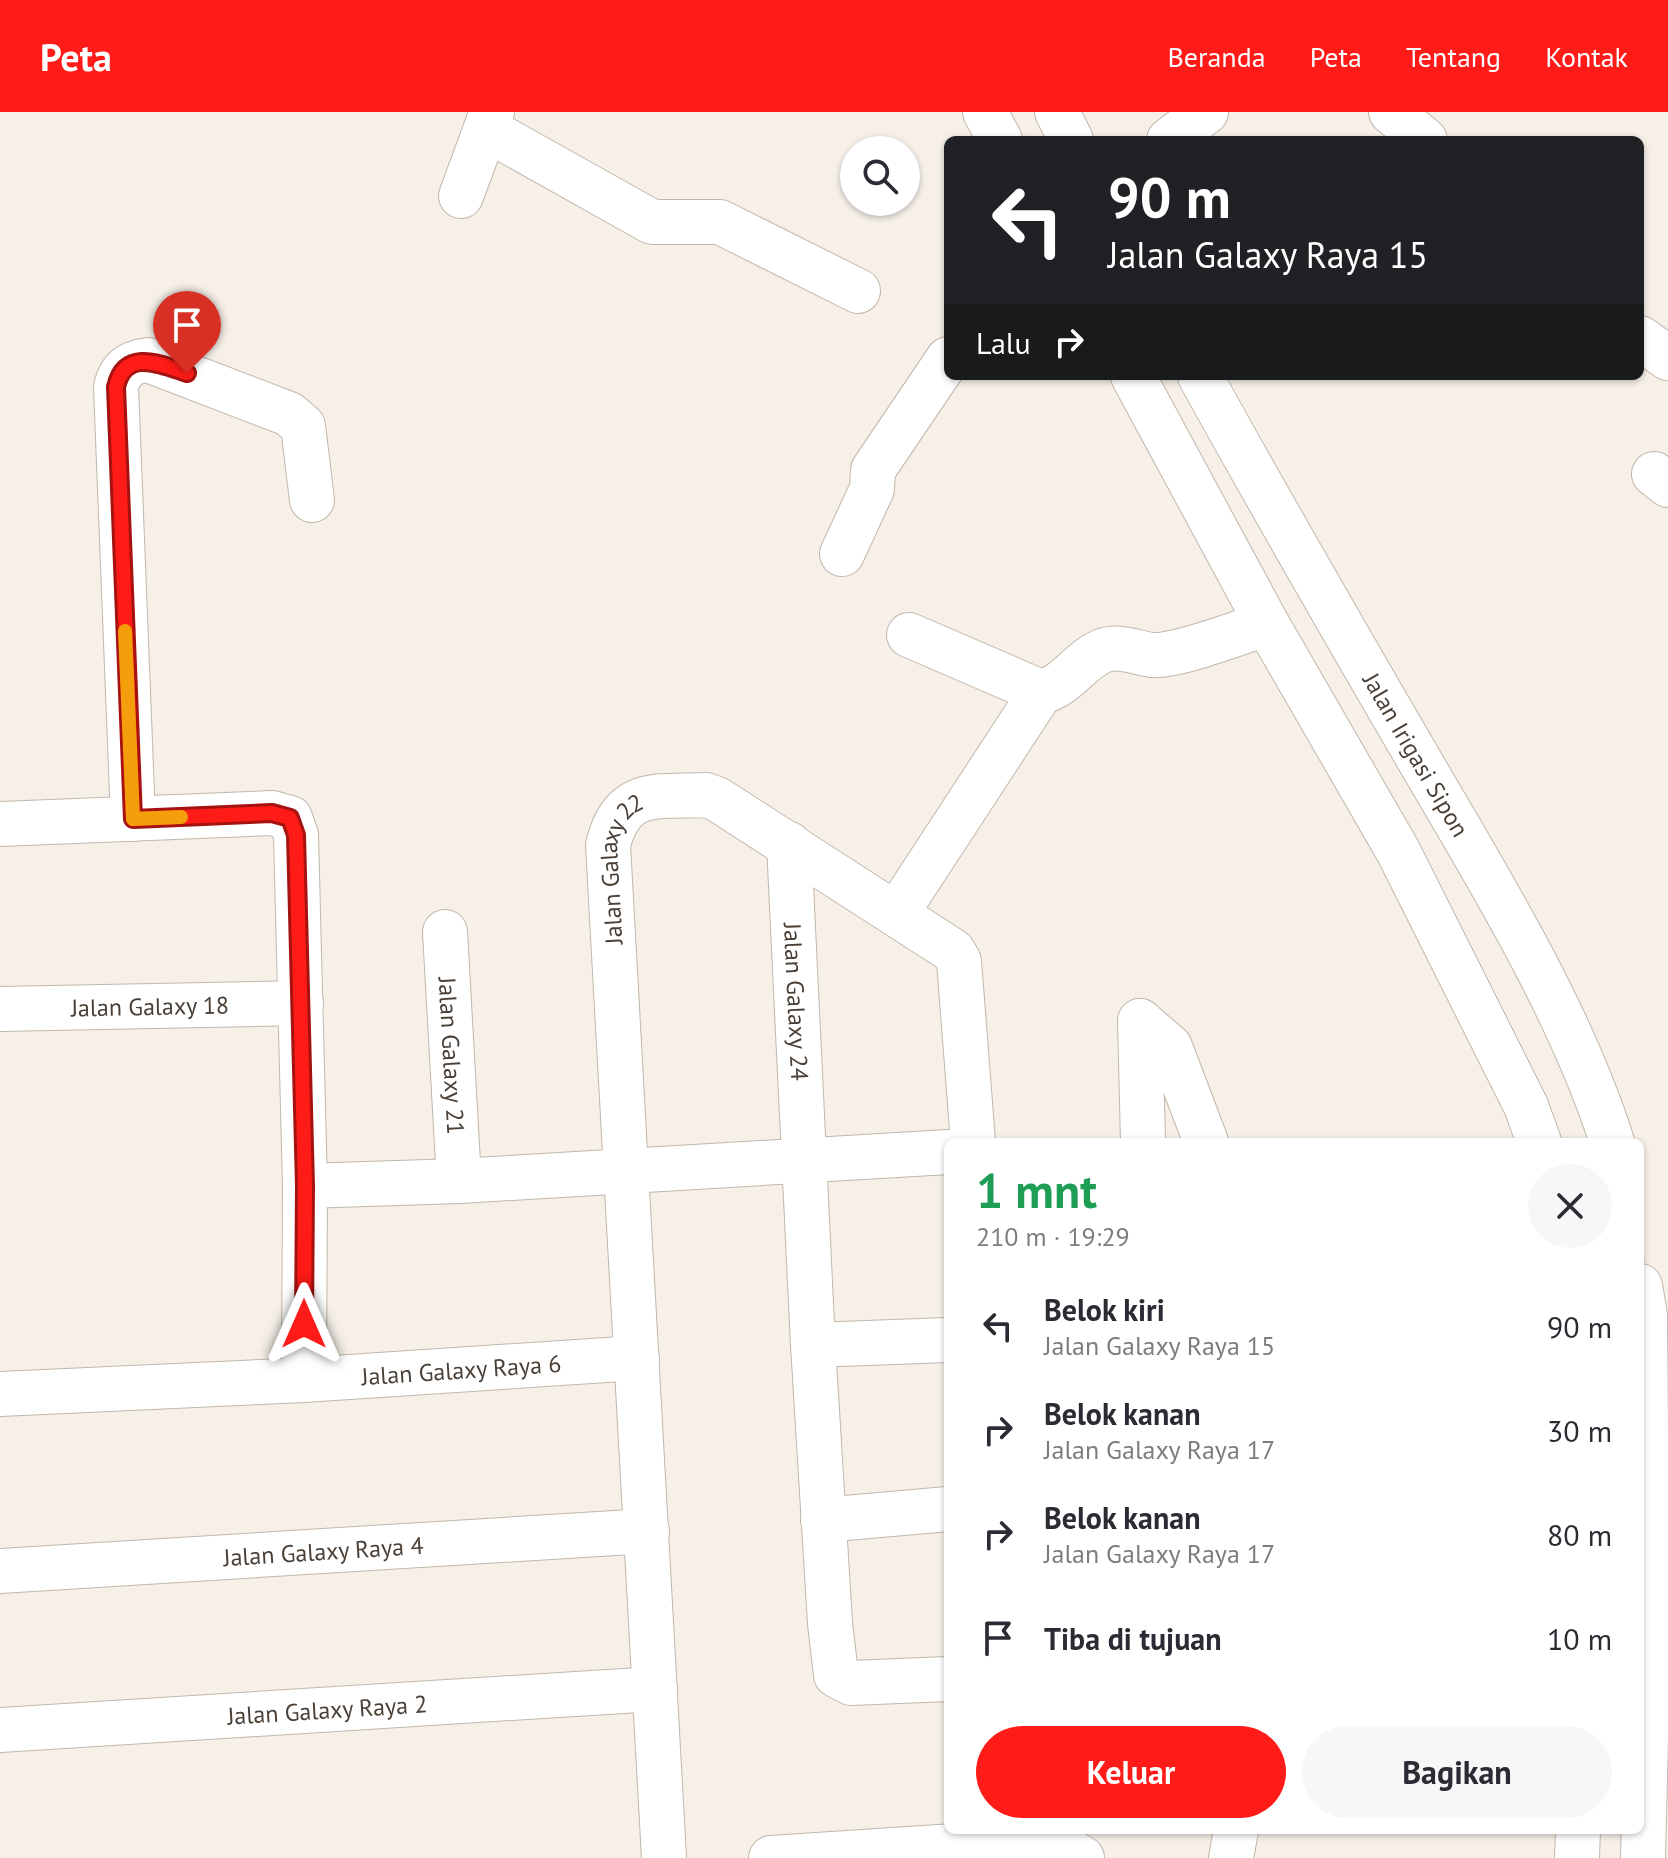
<!DOCTYPE html>
<html lang="id">
<meta charset="utf-8">
<style>
:root{--surface:#fff;--page:#f7f7f7;--text:#2b2b33;--muted:#7c7c81;--accent:#ff1b17}
body{margin:0;font-family:"PT Sans",sans-serif;background:var(--page);color:var(--text);height:100vh;display:flex;flex-direction:column;font-size:30px;white-space:nowrap}
*{box-sizing:border-box;margin:0}
p{font-size:26px;color:var(--muted)}
.icon{flex:none;width:44px;height:44px;fill:none;stroke:currentColor;stroke-width:2;stroke-linecap:round;stroke-linejoin:round}
.map{position:relative;flex:1;overflow:hidden}
.panel{position:absolute;left:944px;top:1026px;width:700px;height:696px;display:flex;flex-direction:column;background:var(--surface);border-radius:12px;box-shadow:0 2px 6px #0004}
.panel>*{flex:none}
.guide{position:absolute;left:944px;top:24px;width:700px;height:244px;border-radius:12px;box-shadow:0 2px 6px #0004;background:#202124;color:#fff;overflow:hidden}
.controls{position:absolute;left:840px;top:24px;display:grid;gap:16px}
.controls a{display:grid;place-items:center;width:80px;height:80px;border-radius:50%;background:var(--surface);box-shadow:0 2px 6px #0004;font-size:40px}
.pin{position:absolute;display:grid;place-items:center;width:68px;height:68px;color:#fff;margin:-82px -34px;border-radius:50% 50% 50% 0;rotate:-45deg;box-shadow:0 0 8px #0007}
.pin .icon{rotate:45deg}
.me{position:absolute;width:88px;margin:-44px;rotate:0deg;stroke-linejoin:round;filter:drop-shadow(0 0 6px #0008)}
.turn{display:flex;align-items:center;gap:28px;height:168px;padding:0 32px;font-size:36px}
.turn .icon{width:104px;height:104px;stroke-width:2.5}
.turn b{display:block;font-size:56px;line-height:68px}
.then{display:flex;align-items:center;height:76px;padding:0 32px;background:#0003;gap:16px;font-size:30px}
.round{display:grid;place-items:center;flex:none;width:84px;height:84px;border-radius:42px;background:var(--page)}
.headline{display:flex;align-items:center;justify-content:space-between;height:136px;padding:0 32px}
h1{font-size:48px;font-weight:600;line-height:60px;color:#1e9e55}
.cta{display:flex;gap:16px;margin-top:auto;padding:16px 32px}
.cta a{flex:1;height:92px;border-radius:48px;background:var(--accent);color:#fff;font-size:32px;font-weight:600;line-height:92px;text-align:center}
.cta a+a{background:var(--page);color:var(--text)}
ul{padding:0;list-style:none}
li{display:flex;align-items:center;gap:24px;height:104px;padding:0 32px}
li div{flex:1}
li b{display:block;font-size:30px}
li em{font-style:normal}
header{display:flex;align-items:center;gap:48px;box-sizing:border-box;height:112px;padding:0 40px;background:var(--accent);color:#fff}
header strong{font-size:38px}
nav{display:flex;gap:44px;margin-inline-start:auto;font-size:28px}
.map>svg:first-child{display:block}
.lines{fill:none;stroke-linecap:round;stroke-linejoin:round}
.minor-casing{stroke:#c2b7ab;stroke-width:46}
.minor{stroke:#fff;stroke-width:44}
.route-casing{stroke:#a6120f;stroke-width:20}
.route{stroke:#ff1b17;stroke-width:14}
.slow{stroke:#f59e0b;stroke-width:14}
.labels{text-anchor:middle;dominant-baseline:central;stroke-width:8;stroke-linejoin:round;paint-order:stroke}
.street-label{font-size:24px;fill:#4a4037;stroke:#fff}
</style>
<header>
<strong>Peta</strong>
<nav><a>Beranda</a><a>Peta</a><a>Tentang</a><a>Kontak</a></nav>
</header>
<div class="map">
<svg width="1668" height="1746" viewBox="0 0 1668 1746">
<rect width="100%" height="100%" fill="#f6f0e9"/>
<g class="lines">
<g class="minor-casing">
<g id="minor">
<path d="M985,0L1000,28"/>
<path d="M1057,0L1071,28"/>
<path d="M1391,0L1425,28"/>
<path d="M486,17L652,110H720L858,179"/>
<path d="M1169,28L1206,0"/>
<path d="M461,84L492,0"/>
<path d="M1640,226L1668,246"/>
<path d="M1133,264L1267,512L1398,739L1526,994L1539,1030"/>
<path id="s1" d="M1200,264C1274,398 1351,531 1428,663C1494,775 1573,906 1612,1030"/>
<path d="M1654,362L1668,373"/>
<path d="M842,442L872,377L873,358L948,247"/>
<path d="M909,523L1041,580C1067,574 1079,549 1102,539C1118,532 1136,541 1152,543C1178,545 1238,520 1267,512"/>
<path d="M133,707L116,275C120,257 130,250 148,248L289,302L303,314L312,388"/>
<path d="M0,712L272,701L290,706L296,723L305,1074L304,1268"/>
<path id="s2" d="M789,732L813,1233L830,1511L836,1563L851,1571L948,1567"/>
<path d="M896,802L1041,580"/>
<path id="s3" d="M445,820L459,1069"/>
<path id="s4" d="M0,897L301,891"/>
<path d="M1140,909L1170,935L1206,1030"/>
<path d="M1140,909L1143,1030"/>
<path d="M305,1074L459,1069L948,1040"/>
<path d="M1640,1174L1645,1203L1648,1547L1643,1746"/>
<path d="M813,1233L948,1228"/>
<path id="s5" d="M0,1282L304,1268L637,1246"/>
<path d="M823,1408L948,1397"/>
<path id="s6" d="M0,1459L647,1419"/>
<path id="s7" d="M0,1618L655,1577"/>
<path id="s8" d="M664,1746L608,733C622,676 655,685 706,683L717,687L953,839L959,849L973,1030"/>
<path d="M771,1746L1031,1729L1058,1732L1082,1746"/>
<path d="M1231,1746L1236,1718"/>
<path d="M1577,1746L1578,1718"/>
</g>
</g>
<use href="#minor" class="minor"/>
</g>
<g class="lines">
<g class="route-casing">
<path id="route" d="M187,261C160,252 125,236 116,275L133,707L272,701L290,706L296,723L305,1074L304,1212"/>
</g>
<use href="#route" class="route"/>
<path class="slow" d="M125,519L133,707L181,705"/>
</g>
<g class="labels">
<g class="street-label">
<text stroke="none"><textPath href="#s1" startOffset="436">Jalan Irigasi Sipon</textPath></text>
<text stroke="none"><textPath href="#s8" startOffset="994">Jalan Galaxy 22</textPath></text>
<text stroke="none"><textPath href="#s2" startOffset="158">Jalan Galaxy 24</textPath></text>
<text stroke="none"><textPath href="#s4" startOffset="150">Jalan Galaxy 18</textPath></text>
<text stroke="none"><textPath href="#s3" startOffset="124">Jalan Galaxy 21</textPath></text>
<text stroke="none"><textPath href="#s5" startOffset="462">Jalan Galaxy Raya 6</textPath></text>
<text stroke="none"><textPath href="#s6" startOffset="324">Jalan Galaxy Raya 4</textPath></text>
<text stroke="none"><textPath href="#s7" startOffset="328">Jalan Galaxy Raya 2</textPath></text>
</g>
</g>
</svg>
<div class="controls">
<a><svg class="icon" aria-label="search" viewBox="0 0 24 24"><circle cx="10" cy="10" r="6"/><path d="M15 15l6 6"/></svg></a>
</div>
<div class="pin" style="left:187px;top:261px;background:#d93025"><svg class="icon" aria-label="arrive" viewBox="0 0 24 24"><path d="M6 21V4h12l-3 4 3 4H6"/></svg></div>
<svg class="me" style="left:304px;top:1212px" viewBox="-20 -20 40 40"><path d="M0-17L14 15 0 8-14 15z" fill="#ff1b17" stroke="#fff" stroke-width="4"/></svg>
<div class="guide">
<div class="turn"><svg class="icon" aria-label="left" viewBox="0 0 24 24"><path d="M17 20v-9H6M10 6l-5 5 5 5"/></svg><div><b>90 m</b>Jalan Galaxy Raya 15</div></div>
<div class="then">Lalu<svg class="icon" aria-label="right" viewBox="0 0 24 24"><path d="M7 20v-9h11M14 6l5 5-5 5"/></svg></div>
</div>
<section class="panel">
<div class="headline"><div><h1>1 mnt</h1><p>210 m · 19:29</p></div><a class="round"><svg class="icon" aria-label="close" viewBox="0 0 24 24"><path d="M6 6l12 12M18 6L6 18"/></svg></a></div>
<ul>
<li><svg class="icon" aria-label="left" viewBox="0 0 24 24"><path d="M17 20v-9H6M10 6l-5 5 5 5"/></svg><div><b>Belok kiri</b><p>Jalan Galaxy Raya 15</p></div><em>90 m</em></li>
<li><svg class="icon" aria-label="right" viewBox="0 0 24 24"><path d="M7 20v-9h11M14 6l5 5-5 5"/></svg><div><b>Belok kanan</b><p>Jalan Galaxy Raya 17</p></div><em>30 m</em></li>
<li><svg class="icon" aria-label="right" viewBox="0 0 24 24"><path d="M7 20v-9h11M14 6l5 5-5 5"/></svg><div><b>Belok kanan</b><p>Jalan Galaxy Raya 17</p></div><em>80 m</em></li>
<li><svg class="icon" aria-label="arrive" viewBox="0 0 24 24"><path d="M6 21V4h12l-3 4 3 4H6"/></svg><div><b>Tiba di tujuan</b></div><em>10 m</em></li>
</ul>
<div class="cta"><a>Keluar</a><a>Bagikan</a></div>
</section>
</div>
